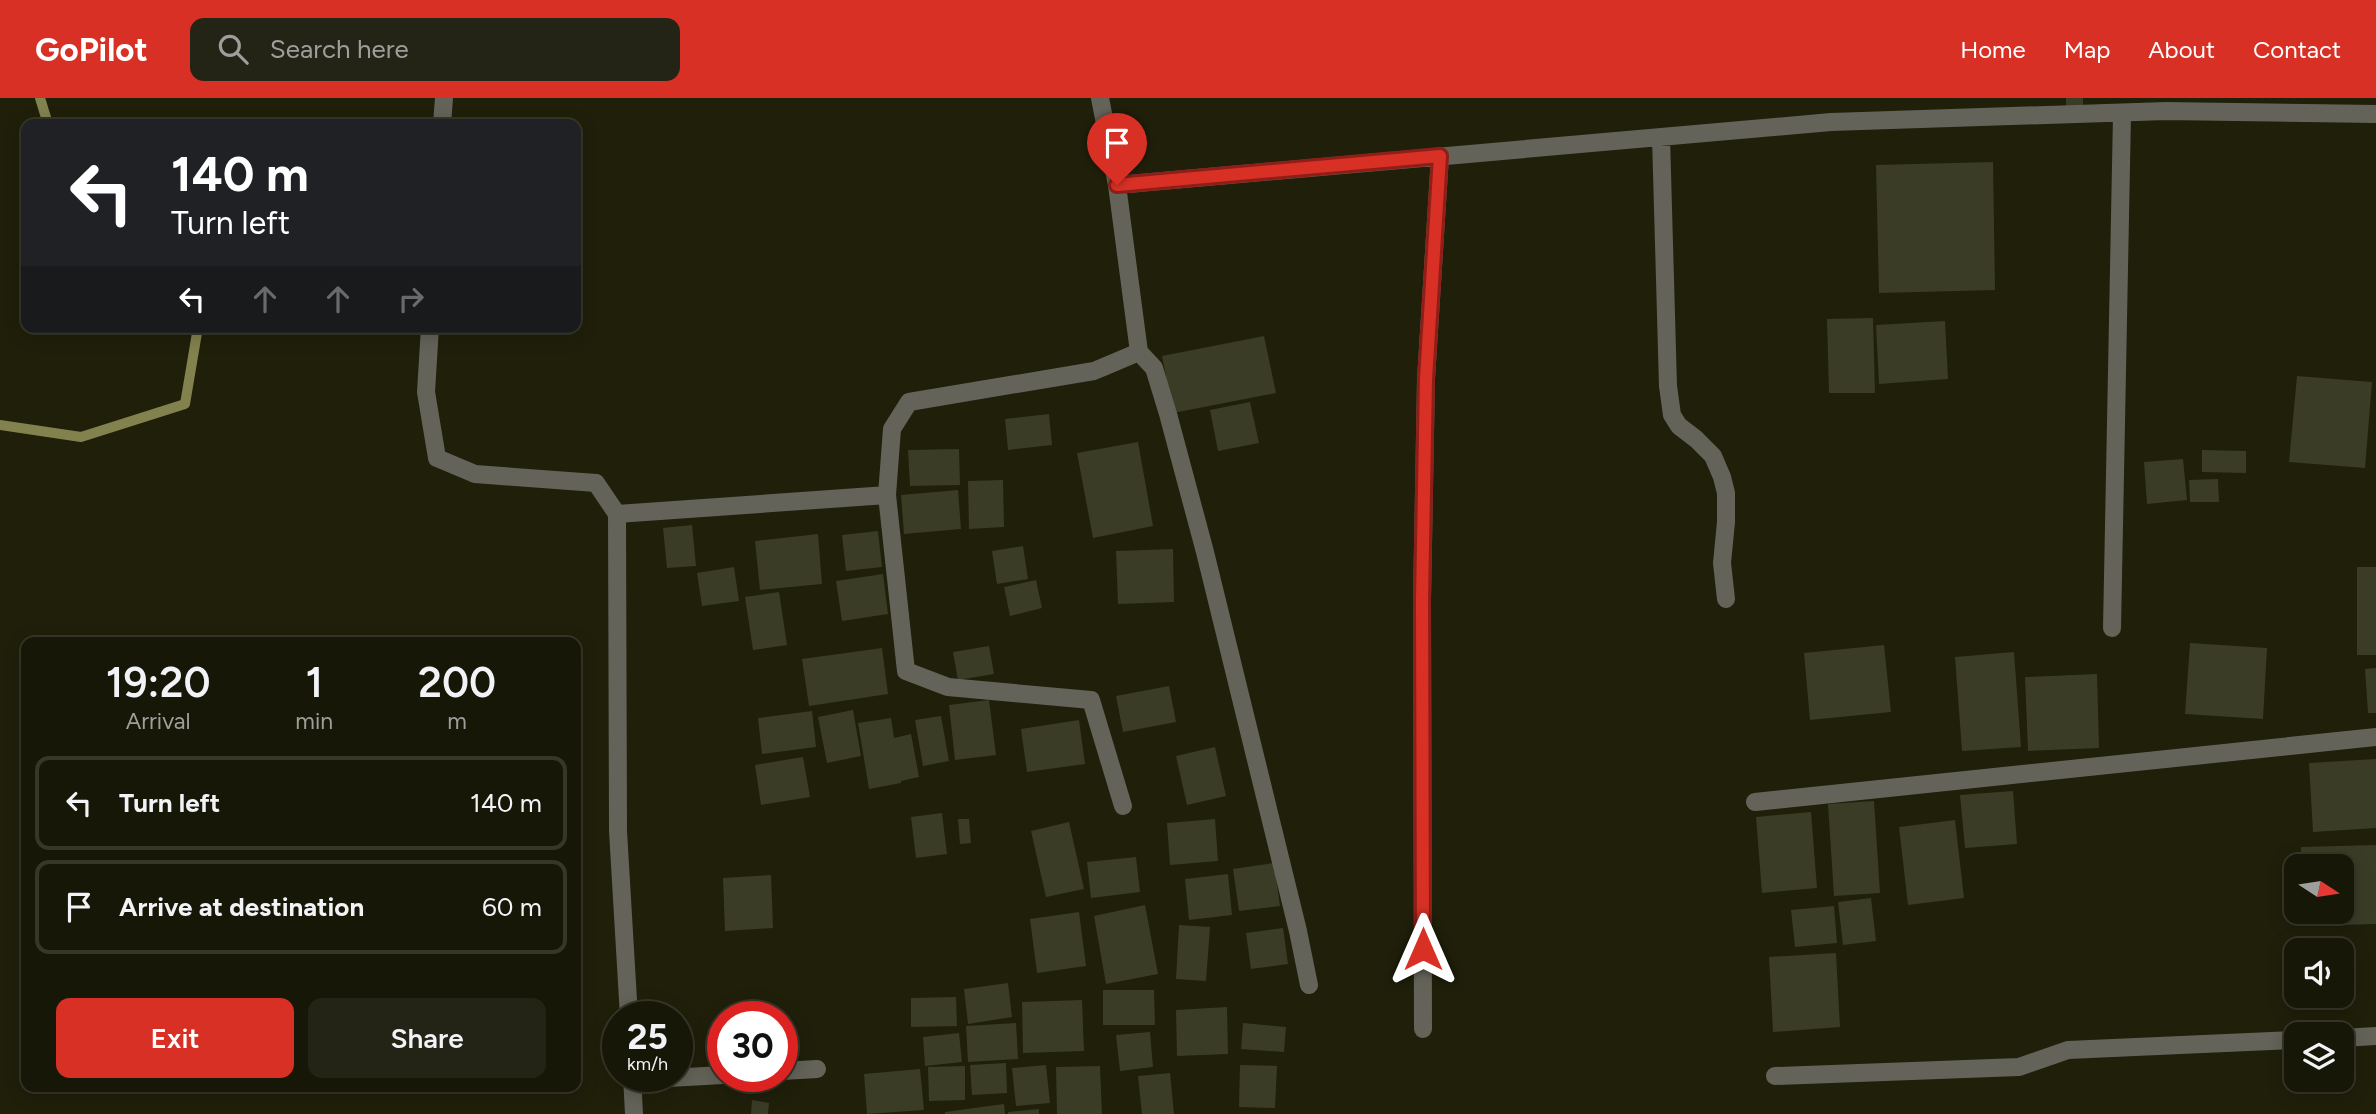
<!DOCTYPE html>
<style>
:root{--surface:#171708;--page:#242416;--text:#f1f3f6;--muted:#9e9f9c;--line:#363629;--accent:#d93025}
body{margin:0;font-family:Figtree,sans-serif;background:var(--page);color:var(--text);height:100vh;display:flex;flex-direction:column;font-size:26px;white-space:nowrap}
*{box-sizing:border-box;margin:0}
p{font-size:23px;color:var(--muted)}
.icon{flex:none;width:38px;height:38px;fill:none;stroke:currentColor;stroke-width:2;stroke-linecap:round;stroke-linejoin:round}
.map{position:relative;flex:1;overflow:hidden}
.panel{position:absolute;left:21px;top:539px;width:560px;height:455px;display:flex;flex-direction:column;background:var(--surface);border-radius:14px;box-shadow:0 4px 18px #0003,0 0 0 2px var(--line)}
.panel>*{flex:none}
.hud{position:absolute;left:21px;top:21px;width:560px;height:214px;border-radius:14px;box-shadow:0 4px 18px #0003,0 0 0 2px var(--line);background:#202124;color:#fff;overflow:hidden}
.needle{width:46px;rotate:102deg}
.buttons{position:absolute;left:2284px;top:756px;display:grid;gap:14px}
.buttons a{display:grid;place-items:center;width:70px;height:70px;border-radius:14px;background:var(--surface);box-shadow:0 4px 18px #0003,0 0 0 2px var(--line);font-size:35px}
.speed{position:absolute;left:602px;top:903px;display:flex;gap:14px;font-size:35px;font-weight:700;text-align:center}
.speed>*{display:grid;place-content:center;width:91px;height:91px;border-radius:50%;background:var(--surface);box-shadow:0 4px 18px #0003,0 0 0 2px var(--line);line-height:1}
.speed small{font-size:18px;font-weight:400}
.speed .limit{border:10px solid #d22;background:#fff;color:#111}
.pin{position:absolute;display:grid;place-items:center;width:60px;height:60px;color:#fff;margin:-72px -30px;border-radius:50% 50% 50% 0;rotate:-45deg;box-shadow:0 0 7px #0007}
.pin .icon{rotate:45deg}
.me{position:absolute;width:77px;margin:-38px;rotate:0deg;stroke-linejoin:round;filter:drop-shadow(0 0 5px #0008)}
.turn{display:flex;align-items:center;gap:24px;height:147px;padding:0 35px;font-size:32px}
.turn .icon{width:91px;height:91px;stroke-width:2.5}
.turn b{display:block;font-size:49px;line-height:60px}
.lanes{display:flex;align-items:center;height:66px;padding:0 35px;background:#0003;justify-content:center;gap:35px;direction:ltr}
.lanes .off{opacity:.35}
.eta{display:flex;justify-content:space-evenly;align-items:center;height:119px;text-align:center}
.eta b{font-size:42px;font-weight:600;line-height:49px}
.button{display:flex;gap:14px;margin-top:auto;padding:14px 35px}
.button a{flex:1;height:80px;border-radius:14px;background:var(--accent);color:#fff;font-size:28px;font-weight:600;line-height:80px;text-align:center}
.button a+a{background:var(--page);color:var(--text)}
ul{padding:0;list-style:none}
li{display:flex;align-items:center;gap:21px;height:94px;margin:0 14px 10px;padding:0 21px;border:4px solid var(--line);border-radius:14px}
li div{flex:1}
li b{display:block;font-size:26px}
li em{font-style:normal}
header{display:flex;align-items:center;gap:42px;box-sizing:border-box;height:98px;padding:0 35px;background:var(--accent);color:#fff}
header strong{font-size:33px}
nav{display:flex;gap:38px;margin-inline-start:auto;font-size:24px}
.search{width:490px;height:63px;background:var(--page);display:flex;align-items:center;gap:18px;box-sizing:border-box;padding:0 24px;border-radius:14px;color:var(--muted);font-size:26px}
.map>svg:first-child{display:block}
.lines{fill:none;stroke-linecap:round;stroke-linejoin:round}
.stream{stroke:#82824f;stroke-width:10}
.building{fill:#3b3c26}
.minor{stroke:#636359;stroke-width:18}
.route-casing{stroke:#8d1f18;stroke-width:18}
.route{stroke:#d93025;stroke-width:12}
</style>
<header>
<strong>GoPilot</strong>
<div class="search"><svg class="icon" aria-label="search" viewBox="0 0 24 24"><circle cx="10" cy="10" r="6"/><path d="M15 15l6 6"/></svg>Search here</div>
<nav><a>Home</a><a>Map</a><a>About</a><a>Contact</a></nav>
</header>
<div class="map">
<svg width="2376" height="1016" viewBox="0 0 2376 1016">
<rect width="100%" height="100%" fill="#1f1f0a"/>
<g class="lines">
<path class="stream" d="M40,0L48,26
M0,327L81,339L185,306L198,229"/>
</g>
<path class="building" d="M2066,0H2083V9L2066,8Z
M1993,64L1995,192L1879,195L1876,67Z
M1873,220L1875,295H1829L1827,221Z
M1945,223L1948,281L1879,286L1876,227Z
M1264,238L1276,295L1173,315L1162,258Z
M2297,278L2372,284L2365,370L2289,364Z
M1250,304L1259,345L1218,353L1210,312Z
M1049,316L1052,347L1008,352L1005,321Z
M1138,344L1153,428L1093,440L1077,355Z
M959,351L960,387L910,388L908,352Z
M2202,352L2246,353V375L2202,374Z
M2183,361L2187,402L2147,406L2144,364Z
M2218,381L2219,404H2190L2189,382Z
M1003,382L1004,429L969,431L968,383Z
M958,392L961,431L904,436L901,397Z
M692,427L696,468L667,470L663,430Z
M878,433L882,469L846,473L842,437Z
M818,436L822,486L760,492L755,443Z
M1023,448L1028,481L997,486L992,453Z
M1173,451L1174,504L1118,506L1116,453Z
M734,469L739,503L702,508L697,475Z
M2357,469H2376V557H2357Z
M883,476L888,516L842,523L836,483Z
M1036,482L1042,510L1010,518L1004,489Z
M779,494L787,547L753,552L745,499Z
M2190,545L2267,550L2263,621L2185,616Z
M1884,547L1891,614L1810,622L1804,555Z
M989,548L994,576L958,582L953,554Z
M882,550L888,596L809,608L802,561Z
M2014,554L2021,649L1962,653L1955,559Z
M2376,570V615H2368L2365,571Z
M2097,576L2099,650L2028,653L2025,579Z
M1169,588L1176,624L1123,634L1116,598Z
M989,602L996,657L955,662L949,607Z
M853,612L861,658L827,665L818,619Z
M812,613L816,649L762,656L758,620Z
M941,618L949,663L923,668L915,622Z
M891,620L894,640L911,636L919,679L901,683V685L869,691L858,625Z
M1079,622L1085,666L1027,674L1021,631Z
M1215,649L1226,698L1187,707L1176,658Z
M803,659L810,699L761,707L755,667Z
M2376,661V730L2313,734L2309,665Z
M2013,693L2017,746L1965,750L1960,697Z
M1874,703L1880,795L1834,798L1828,706Z
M1811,714L1817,790L1762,795L1756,719Z
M942,715L947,756L916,760L911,719Z
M958,721H969L971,745L960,746Z
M1215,721L1218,763L1170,767L1167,725Z
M1955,722L1964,800L1908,807L1899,729Z
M1069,724L1084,791L1046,799L1031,733Z
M2376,747V826L2302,828V814H2342V768H2301V749Z
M1136,759L1140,794L1091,800L1087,764Z
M1274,765L1280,808L1239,813L1233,771Z
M1228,776L1232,817L1189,822L1185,781Z
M771,777L773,830L725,833L723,780Z
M1871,800L1876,843L1843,847L1838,804Z
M1145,807L1158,876L1106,886L1094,818Z
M1834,808L1837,845L1795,849L1791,812Z
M1079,814L1086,868L1037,875L1030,821Z
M1179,827L1210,829L1206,883L1176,881Z
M1283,830L1288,866L1251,871L1246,835Z
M1836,855L1840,929L1773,934L1769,859Z
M1008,885L1012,919L968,926L964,891Z
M1103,892H1154L1155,927H1103Z
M956,899L957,928L911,929V900Z
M1082,902L1084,953L1023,955L1022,904Z
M1227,909L1228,956L1177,958L1176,912Z
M1016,925L1018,961L968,964L966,928Z
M1243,925L1286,929L1284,954L1241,951Z
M1150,934L1153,969L1120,973L1116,937Z
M959,935L962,964L925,968L923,939Z
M1006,965L1007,995L972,997L970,967Z
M1046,967L1050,1005L1016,1008L1012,970Z
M1240,967L1277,968L1275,1010L1239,1009Z
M965,968V1002L929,1003L928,969Z
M1100,968L1102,1016H1057L1056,969Z
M920,971L924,1012L867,1016L864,976Z
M1170,975L1174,1016H1142L1138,978Z
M752,1002L769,1005L768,1016H751Z
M1004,1006L1005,1016H945V1014Z
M1039,1011V1016H1008V1014Z"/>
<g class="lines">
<path class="minor" d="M442,26L444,0
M1661,39L1668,288L1672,317L1679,328L1696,341L1713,358L1722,379L1726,395V424L1722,465L1726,501
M1117,87L1831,24L2166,13L2376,16
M430,229L426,294L437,360L475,376L596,385L617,416L618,733L629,919
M1139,254L1154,270L1168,316L1205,454L1298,833L1309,887
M887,397L906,573L948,589L1091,602L1123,708
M617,416L887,397L892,331L909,304L1094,273L1139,254L1117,87L1100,0
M2112,530L2122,16
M1755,704L2376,639
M1423,931L1422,502L1426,281L1440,58
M2342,940L2376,938
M782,973L817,971
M632,978L634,1016
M1775,978L2019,969L2068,952L2296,942
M632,982L723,977"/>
</g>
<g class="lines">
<g class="route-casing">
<path id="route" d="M1117,87L1440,58L1426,281L1422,502L1423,851"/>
</g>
<use href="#route" class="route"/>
</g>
</svg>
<div class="buttons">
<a><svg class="needle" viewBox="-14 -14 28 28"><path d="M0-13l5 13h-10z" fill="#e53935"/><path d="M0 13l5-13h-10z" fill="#9e9f9c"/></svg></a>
<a><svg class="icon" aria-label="sound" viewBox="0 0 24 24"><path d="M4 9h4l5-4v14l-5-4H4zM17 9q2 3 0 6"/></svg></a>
<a><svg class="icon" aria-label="layers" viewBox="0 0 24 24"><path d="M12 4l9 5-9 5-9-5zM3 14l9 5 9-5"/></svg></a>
</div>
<div class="speed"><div>25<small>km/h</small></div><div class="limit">30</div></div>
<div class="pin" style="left:1117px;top:87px;background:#d93025"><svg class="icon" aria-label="arrive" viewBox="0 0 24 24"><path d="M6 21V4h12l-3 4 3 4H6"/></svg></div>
<svg class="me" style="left:1423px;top:851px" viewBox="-20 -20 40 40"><path d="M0-17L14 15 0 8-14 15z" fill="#d93025" stroke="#fff" stroke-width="4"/></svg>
<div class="hud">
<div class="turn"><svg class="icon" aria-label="left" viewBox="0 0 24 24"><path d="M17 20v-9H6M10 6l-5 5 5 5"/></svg><div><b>140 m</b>Turn left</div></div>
<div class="lanes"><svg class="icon" aria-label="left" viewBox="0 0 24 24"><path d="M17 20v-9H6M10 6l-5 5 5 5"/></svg><svg class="icon off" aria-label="ahead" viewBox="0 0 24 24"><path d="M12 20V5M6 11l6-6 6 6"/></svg><svg class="icon off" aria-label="ahead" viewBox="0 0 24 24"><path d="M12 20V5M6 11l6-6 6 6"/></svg><svg class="icon off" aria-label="right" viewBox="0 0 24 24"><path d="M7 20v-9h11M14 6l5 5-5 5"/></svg></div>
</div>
<section class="panel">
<div class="eta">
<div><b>19:20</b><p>Arrival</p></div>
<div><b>1</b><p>min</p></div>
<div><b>200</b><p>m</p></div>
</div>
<ul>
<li><svg class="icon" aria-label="left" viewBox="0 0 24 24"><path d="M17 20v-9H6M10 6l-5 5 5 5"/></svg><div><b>Turn left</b></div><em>140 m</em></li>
<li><svg class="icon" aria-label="arrive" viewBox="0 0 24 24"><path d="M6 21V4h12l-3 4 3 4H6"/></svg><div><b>Arrive at destination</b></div><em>60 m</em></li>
</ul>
<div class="button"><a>Exit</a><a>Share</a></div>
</section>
</div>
